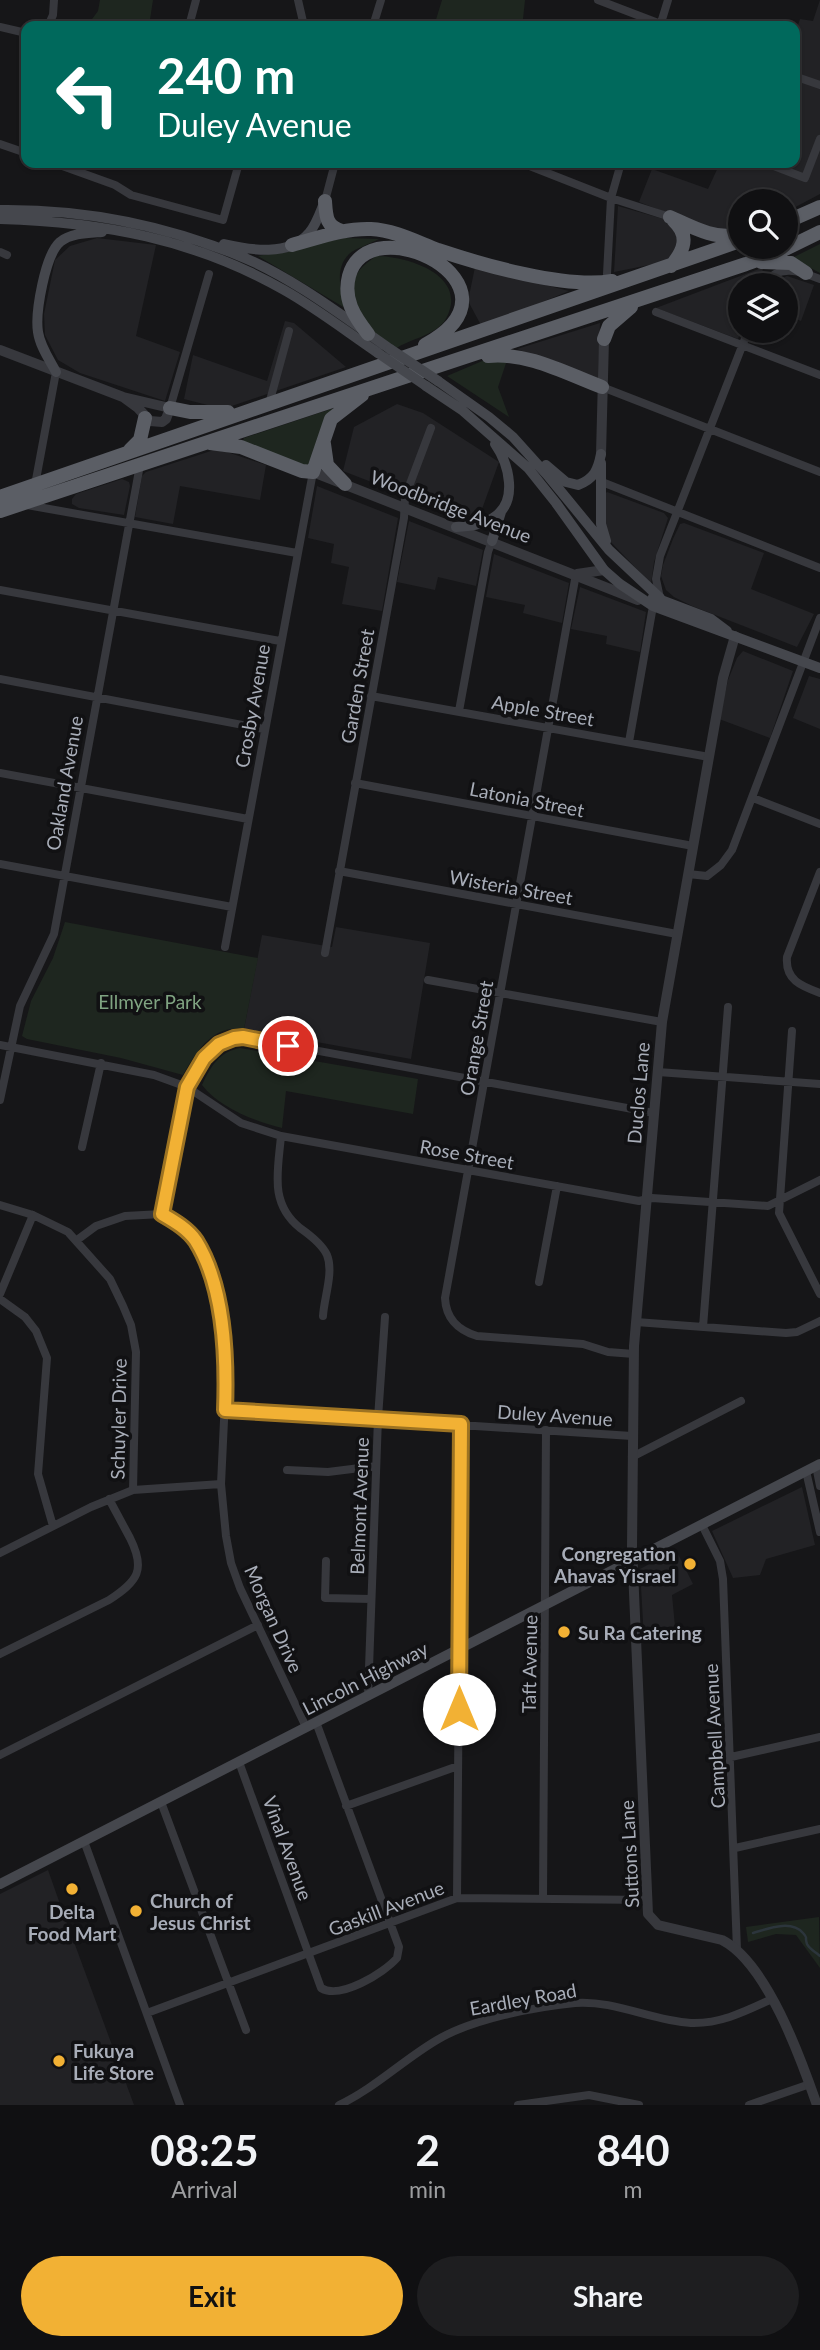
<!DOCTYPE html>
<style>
:root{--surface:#101012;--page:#1e1e20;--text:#f1f3f6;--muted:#9c9d9f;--line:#303032;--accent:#f2b134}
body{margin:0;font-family:Lato,sans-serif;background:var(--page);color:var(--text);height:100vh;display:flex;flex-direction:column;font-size:26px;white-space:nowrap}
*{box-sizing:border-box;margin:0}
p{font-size:23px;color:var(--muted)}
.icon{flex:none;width:38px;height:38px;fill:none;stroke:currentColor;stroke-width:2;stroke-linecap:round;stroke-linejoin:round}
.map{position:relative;height:2105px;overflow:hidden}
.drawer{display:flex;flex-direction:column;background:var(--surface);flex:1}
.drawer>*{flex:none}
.top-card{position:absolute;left:21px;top:21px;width:779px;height:147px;border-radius:14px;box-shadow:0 2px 5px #0004,0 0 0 2px var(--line);background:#00695c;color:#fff;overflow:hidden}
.buttons{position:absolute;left:728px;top:189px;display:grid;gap:14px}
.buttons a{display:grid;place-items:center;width:70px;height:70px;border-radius:50%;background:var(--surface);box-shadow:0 2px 5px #0004,0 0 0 2px var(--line);font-size:35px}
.pin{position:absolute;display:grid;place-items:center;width:60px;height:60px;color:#fff;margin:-30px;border:4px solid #fff;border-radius:50%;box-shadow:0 2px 7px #0007}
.me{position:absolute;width:77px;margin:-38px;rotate:0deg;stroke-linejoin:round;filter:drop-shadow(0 0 5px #0008)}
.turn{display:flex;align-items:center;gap:24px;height:147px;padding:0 21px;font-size:32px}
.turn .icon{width:91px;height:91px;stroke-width:2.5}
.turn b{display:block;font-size:49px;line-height:60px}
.eta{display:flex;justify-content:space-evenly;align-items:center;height:119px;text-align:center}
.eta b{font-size:42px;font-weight:700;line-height:49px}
.button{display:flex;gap:14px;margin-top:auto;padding:14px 21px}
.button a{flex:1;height:80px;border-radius:42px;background:var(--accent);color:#111;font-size:28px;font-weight:700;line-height:80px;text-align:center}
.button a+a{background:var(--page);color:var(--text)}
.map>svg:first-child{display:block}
.built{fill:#222225}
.green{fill:#1e261f}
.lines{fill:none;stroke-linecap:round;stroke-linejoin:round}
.stream{stroke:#2c353c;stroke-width:2.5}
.minor{stroke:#37383d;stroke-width:8}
.tertiary{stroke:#37383d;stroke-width:10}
.secondary{stroke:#45474d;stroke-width:10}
.trunk{stroke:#5b5e65;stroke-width:14}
.secondary-bridge{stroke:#45474d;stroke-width:10}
.route-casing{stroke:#9d7322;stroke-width:18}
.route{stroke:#f2b134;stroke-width:12}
.poi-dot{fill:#f2b134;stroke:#111113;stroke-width:2.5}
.labels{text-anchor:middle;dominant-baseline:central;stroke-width:7;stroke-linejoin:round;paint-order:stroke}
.street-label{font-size:19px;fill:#a8adb8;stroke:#111113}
.park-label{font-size:19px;fill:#7fa381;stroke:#111113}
.poi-label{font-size:19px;font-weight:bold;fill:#a8adb8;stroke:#111113;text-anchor:start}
</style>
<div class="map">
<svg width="820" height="2105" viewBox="0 0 820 2105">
<rect width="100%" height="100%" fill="#161618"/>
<path class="built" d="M820,0V194L786,212V201H740V230H711L639,202L652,169L708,189L720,163H794L795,34L800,19L813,21Z
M618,206L667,220L678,236V249L664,262L614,272Z
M97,238L156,245L136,336L180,352L165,401L80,373L58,360L45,335L44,314L55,260L70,246Z
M475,267L569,291L482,327L468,301Z
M764,267L757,285H740L741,331L738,339L656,308Z
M787,276L814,285L801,321L786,315V285H774L778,280Z
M285,321L294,323L346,367L223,409L184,399L193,355L267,381Z
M600,323L598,380L517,349Z
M397,404L423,413L499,462L477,523L343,471L354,427Z
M214,450L227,452L266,465L260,500L180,486L173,524L135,517L142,476L146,472Z
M122,479L129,482L130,486L124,515L79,508L72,504V499L76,494Z
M317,486L398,518L382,611L342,604L349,567L331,563L334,544L308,538Z
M607,492L664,513L668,518L654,562L651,584L608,539L605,531L604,495Z
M409,521L483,550L476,586L438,577L435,590L397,582Z
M684,523L764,553L751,589L814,614L797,647L692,606L674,597L666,590L661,576L663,565L673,539L680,524Z
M494,554L569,583L562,623L523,613L525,605L486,597Z
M580,587L646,612L640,652L606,644L607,636L571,629Z
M743,651L793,671L770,738L719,719L728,680L737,658Z
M809,676L820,679V729L793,718Z
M336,927L430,943L411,1059L244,1029L262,935L332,947Z
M802,1487L815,1545L766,1559L760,1575L733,1578L712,1531Z
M676,1550L693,1584L672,1595L676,1637L644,1639L640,1569Z
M48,1870L60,1904L134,2105H0V1894Z"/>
<path class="green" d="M100,0H153L149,26H87L98,11Z
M442,0H525L523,19L541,25L434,26Z
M345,238L379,239C370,244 356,248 349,254C334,269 341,291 345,308L258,256Z
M820,244V273L792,258Z
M376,256C402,256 455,270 451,304C450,310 447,319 442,324C429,337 410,339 395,349C371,332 335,305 359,271C363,265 371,260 376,256Z
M487,359L507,360L498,387L509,417L447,376Z
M337,407L310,468L242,444L244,438Z
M65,922L258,958L244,1029C212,1025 197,1051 183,1075L121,1058L27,1039L22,1036L31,1001L53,958Z
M240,1048L418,1079L413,1114L286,1091L282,1128C256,1122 218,1107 202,1085C211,1066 219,1052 240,1048Z
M819,1917L820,1968L796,1935L776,1934L748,1942L746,1927Z"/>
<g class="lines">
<path class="stream" d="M753,1933C767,1929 791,1919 803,1933C809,1940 804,1935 807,1944C809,1949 816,1952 820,1956"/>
<path class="minor" d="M298,0L304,26
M598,0L666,26
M48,26L53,15L54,0
M189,26L196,0
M373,26L381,0
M660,26L668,0
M0,27L26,33
M794,76L820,85
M0,144L26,153
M54,163L115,185L131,195L223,220L239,163
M522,163L611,198L670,217
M766,163L805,178L820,139
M325,201L335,163
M0,252L7,255
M607,274L611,198L621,163
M765,285C777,263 800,271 820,279
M656,312L820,375
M602,387L820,472
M269,404L289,331
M170,408L209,274
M602,482L820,568
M35,485L56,372
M27,505L297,553
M576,574L445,1298C446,1319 458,1330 477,1336L583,1344L608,1352L634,1354
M0,590L280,641
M660,598L656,579L660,556L748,331
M0,679L264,729
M371,696L709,757
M459,711L488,552L492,541
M629,742L653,606
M0,773L248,819
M355,783L693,846
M753,798L820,824
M0,864L232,907
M339,871L677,934
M820,872L787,957C785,980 801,986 820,993
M688,874L707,876L721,865L732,850L820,618
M225,947L313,472
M325,953L404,518L405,497L431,428
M428,980L662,1022
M792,1031L779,1213L820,1294
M0,1045L154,1075L187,1087L241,1123L281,1136L639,1201L652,1198L768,1206L820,1180
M658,1072L820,1084
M0,1100L20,1006L54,934L140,465
M281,1136C278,1171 269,1203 300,1228C310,1235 322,1244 327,1255C334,1272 324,1298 323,1316
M82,1147L101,1063
M0,1205L33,1215L68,1232L110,1279L123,1306L131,1325L136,1352L133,1490
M162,1214C171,1169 178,1079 212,1048C221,1041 232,1039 243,1037L654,1113
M77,1240L96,1226L125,1216L162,1214L183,1228L199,1247L211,1280L221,1316L227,1357L221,1484L226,1536L231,1563L240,1588L306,1727
M539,1282L557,1186
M0,1294L33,1215
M0,1299L25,1317L36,1331L47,1358L38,1474L53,1526
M636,1322L786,1333L797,1332L820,1321
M703,1327L728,1007
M225,1410L632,1436
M632,1457L741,1401
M816,1466L820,1486
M287,1470L328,1472L376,1466
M806,1471L820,1532
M702,1525L720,1561L723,1579L737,1950
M0,1553L91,1507L133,1490L221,1484
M326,1561L325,1598L371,1599
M0,1654L109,1600C138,1581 146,1570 130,1538C123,1525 116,1512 109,1499
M368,1696L378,1418L385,1317
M0,1755L258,1625
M731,1757L820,1737
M239,1762L321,1988C340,2000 384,1973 397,1958L399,1947L316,1722
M161,1802L246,2030
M346,1806L458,1766
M84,1841L180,2105
M735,1848L820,1829
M457,1898L461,1424
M543,1899L546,1430
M147,2013L457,1898L648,1900
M339,2105C375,2088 403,2060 437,2040C472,2019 534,2007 575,2003C615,2000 652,2021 691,2023C721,2024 746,2011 772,1999
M518,2105L589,2095L639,2105
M749,2105L810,2084"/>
<path class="tertiary" d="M0,350L123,397L170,408L166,419L162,422L150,421L138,408L123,397
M601,454L604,339
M313,472L638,600
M577,574L604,570
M735,636L723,678L662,1022L634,1346L632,1547L648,1914L658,1925L722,1940C767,1963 801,2059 817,2105"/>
<path class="secondary" d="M0,210C82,209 164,225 240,256C292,277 344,317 390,349
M0,219C101,222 195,239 284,290C316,308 347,332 378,353
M224,244C250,250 289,257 309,233C316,225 320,213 324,203
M56,372C49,359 40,346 38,332C35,313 45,255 60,242C71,233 88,233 102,232
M438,381L489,417L513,437L549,477L609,550L660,598
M426,386L462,410L528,468L556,503L604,570L620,584L653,606L820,668
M601,463V524L606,541
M546,465L566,482L578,485C594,479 598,470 601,454
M456,527C469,526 482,525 493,518C519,502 509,464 495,444
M492,541L501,512
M653,597L711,619L727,631
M0,1884L820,1464"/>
<path class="trunk" d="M325,201C326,216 326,227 342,231
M670,217C692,227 715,240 740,235
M786,222L820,207
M292,245C318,238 344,228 371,229C394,230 417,242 438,250C483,265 566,289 612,281
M761,262L791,263L806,273
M671,266C684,251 690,236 674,221
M368,334C354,316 343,299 349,276C368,204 535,285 425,345
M604,339L609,326L631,307
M488,356C528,352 565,373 602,387
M170,408L190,412H228
M210,443L241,447L302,471L313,472L331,419L362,395
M324,444L327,465L345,484
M130,450L140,440L145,418
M0,497L740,241
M0,511L746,264L779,252L820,232"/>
<path class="secondary-bridge" d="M390,349L438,381
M378,353L426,386"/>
</g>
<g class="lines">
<g class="route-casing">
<path id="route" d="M288,1046L243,1037L234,1038L219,1044L204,1058L187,1087L162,1214C174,1221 188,1229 196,1241C224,1286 227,1358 225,1410L461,1424L459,1709"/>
</g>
<use href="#route" class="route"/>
</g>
<g class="poi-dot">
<circle cx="690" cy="1564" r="7"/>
<circle cx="564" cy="1632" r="7"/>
<circle cx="72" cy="1889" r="7"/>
<circle cx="136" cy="1911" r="7"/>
<circle cx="59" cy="2061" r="7"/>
</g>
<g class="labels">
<g class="street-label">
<text transform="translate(451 506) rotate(21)">Woodbridge Avenue</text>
<text transform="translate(357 686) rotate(-80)">Garden Street</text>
<text transform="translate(252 706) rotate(-80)">Crosby Avenue</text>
<text transform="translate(543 710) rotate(10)">Apple Street</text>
<text transform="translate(64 783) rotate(-80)">Oakland Avenue</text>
<text transform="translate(527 799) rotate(11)">Latonia Street</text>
<text transform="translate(511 887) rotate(10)">Wisteria Street</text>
<text transform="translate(476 1038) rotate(-80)">Orange Street</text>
<text transform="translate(638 1093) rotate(-85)">Duclos Lane</text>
<text transform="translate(467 1154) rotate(10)">Rose Street</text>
<text transform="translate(555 1415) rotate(4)">Duley Avenue</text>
<text transform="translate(118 1419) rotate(-89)">Schuyler Drive</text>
<text transform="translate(359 1506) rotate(-88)">Belmont Avenue</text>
<text transform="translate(274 1619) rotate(66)">Morgan Drive</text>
<text transform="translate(529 1664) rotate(-89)">Taft Avenue</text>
<text transform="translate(365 1678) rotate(-27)">Lincoln Highway</text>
<text transform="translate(714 1736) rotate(-93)">Campbell Avenue</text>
<text transform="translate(288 1848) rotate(70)">Vinal Avenue</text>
<text transform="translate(629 1854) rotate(-93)">Suttons Lane</text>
<text transform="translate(386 1908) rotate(-21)">Gaskill Avenue</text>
<text transform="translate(523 1999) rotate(-10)">Eardley Road</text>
</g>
<g class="park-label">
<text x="150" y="1001">Ellmyer Park</text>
</g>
<g class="poi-label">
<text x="676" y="1553" text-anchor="end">Congregation<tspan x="676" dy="22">Ahavas Yisrael</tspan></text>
<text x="578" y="1632">Su Ra Catering</text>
<text x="150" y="1900">Church of<tspan x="150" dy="22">Jesus Christ</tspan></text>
<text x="72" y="1911" text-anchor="middle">Delta<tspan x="72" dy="22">Food Mart</tspan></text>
<text x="73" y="2050">Fukuya<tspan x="73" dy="22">Life Store</tspan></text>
</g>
</g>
</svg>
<div class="buttons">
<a><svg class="icon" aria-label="search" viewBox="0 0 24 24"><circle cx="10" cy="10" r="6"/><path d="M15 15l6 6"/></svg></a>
<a><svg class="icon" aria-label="layers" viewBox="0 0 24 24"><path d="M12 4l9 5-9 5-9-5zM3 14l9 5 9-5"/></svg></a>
</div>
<div class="pin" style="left:288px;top:1046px;background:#d93025"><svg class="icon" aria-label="arrive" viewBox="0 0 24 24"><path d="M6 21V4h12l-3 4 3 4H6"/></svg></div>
<svg class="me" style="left:459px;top:1709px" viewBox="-20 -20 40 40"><circle r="19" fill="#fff"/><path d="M0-13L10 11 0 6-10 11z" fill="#f2b134"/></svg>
<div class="top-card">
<div class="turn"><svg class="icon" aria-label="left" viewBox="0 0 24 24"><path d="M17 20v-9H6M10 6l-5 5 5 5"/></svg><div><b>240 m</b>Duley Avenue</div></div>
</div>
</div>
<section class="drawer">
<div class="eta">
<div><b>08:25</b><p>Arrival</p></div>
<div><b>2</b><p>min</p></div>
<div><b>840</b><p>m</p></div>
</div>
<div class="button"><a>Exit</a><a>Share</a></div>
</section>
